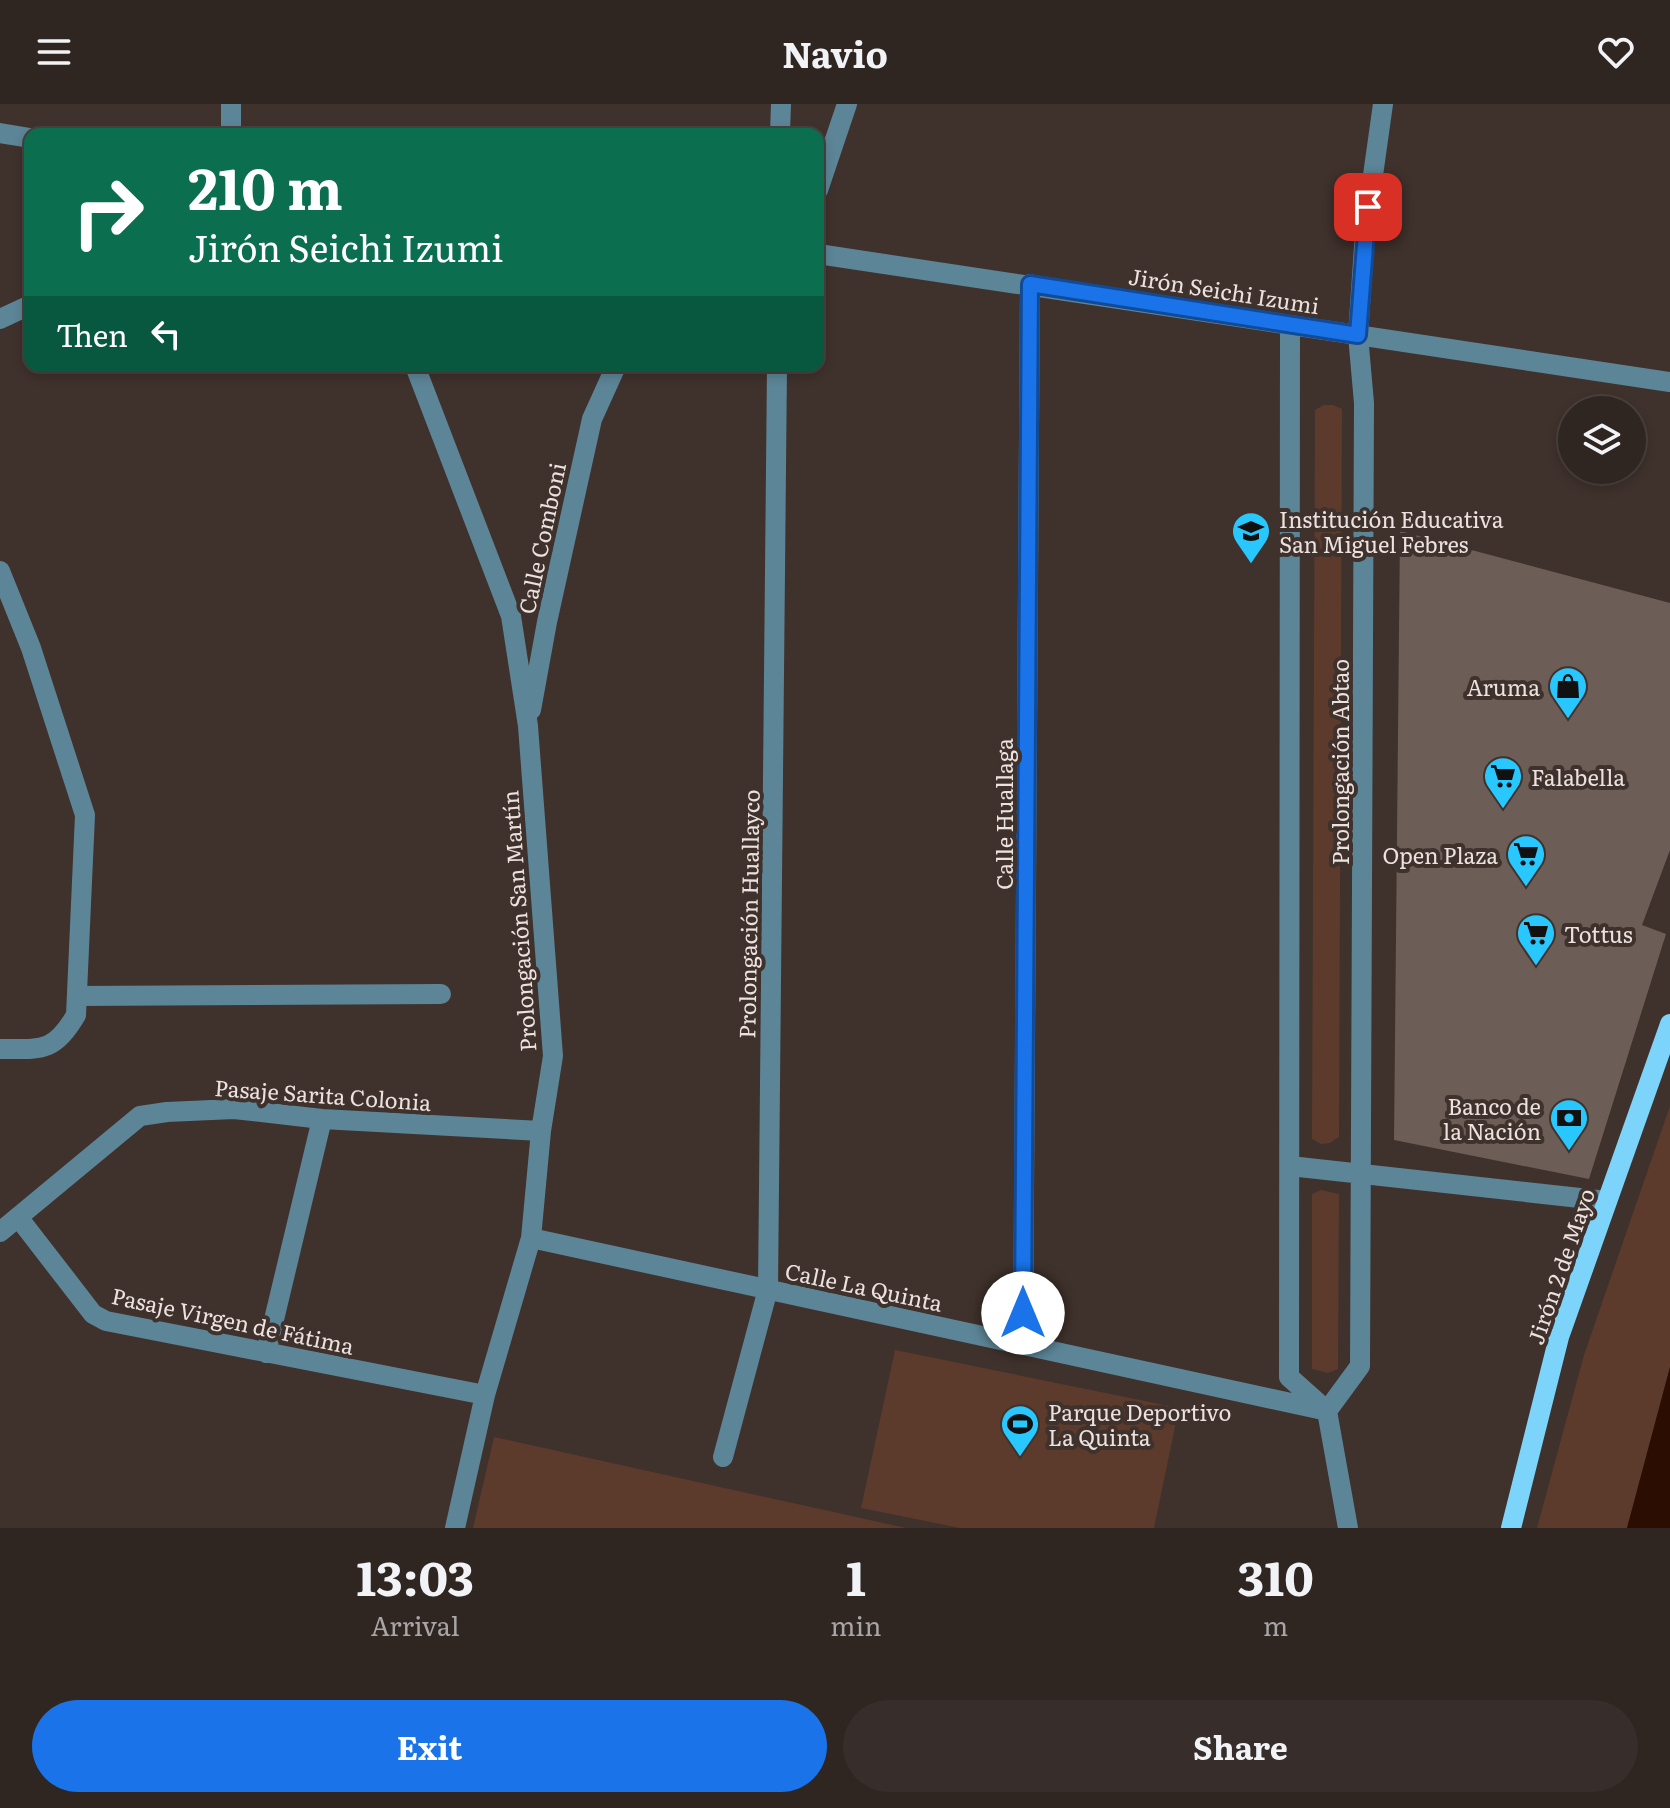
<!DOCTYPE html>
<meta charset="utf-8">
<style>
:root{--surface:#2f2521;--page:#372d2a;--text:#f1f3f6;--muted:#a7a5a5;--line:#4a423f;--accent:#1a73e8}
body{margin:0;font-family:Literata,serif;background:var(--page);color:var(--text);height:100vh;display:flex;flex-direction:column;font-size:30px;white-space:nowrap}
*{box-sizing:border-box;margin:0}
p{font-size:26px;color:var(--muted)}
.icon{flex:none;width:44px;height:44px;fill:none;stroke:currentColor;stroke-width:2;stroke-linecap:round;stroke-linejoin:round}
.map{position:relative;height:1424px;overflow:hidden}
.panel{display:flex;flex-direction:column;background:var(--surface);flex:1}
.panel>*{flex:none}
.hud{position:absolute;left:24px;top:24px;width:800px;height:244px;border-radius:16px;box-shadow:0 4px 12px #0003,0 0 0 2px var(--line);background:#0b6e4f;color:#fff;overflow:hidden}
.buttons{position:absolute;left:1558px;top:292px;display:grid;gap:16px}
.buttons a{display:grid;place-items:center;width:88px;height:88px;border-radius:50%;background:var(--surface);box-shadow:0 4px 12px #0003,0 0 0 2px var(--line);font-size:40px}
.pin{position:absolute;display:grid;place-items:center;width:68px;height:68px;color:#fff;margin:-34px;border-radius:16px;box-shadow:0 4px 12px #0006}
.me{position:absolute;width:88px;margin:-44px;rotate:0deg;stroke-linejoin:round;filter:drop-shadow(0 0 6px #0008)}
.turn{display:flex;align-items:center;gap:28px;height:168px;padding:0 32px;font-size:36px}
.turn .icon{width:104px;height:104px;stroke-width:2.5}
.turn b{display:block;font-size:56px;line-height:68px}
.then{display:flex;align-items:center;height:76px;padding:0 32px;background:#0003;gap:16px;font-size:30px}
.eta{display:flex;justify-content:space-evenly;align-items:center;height:136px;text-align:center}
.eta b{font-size:48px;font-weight:700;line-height:56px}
.cta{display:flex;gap:16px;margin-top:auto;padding:16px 32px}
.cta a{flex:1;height:92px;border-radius:48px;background:var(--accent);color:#fff;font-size:32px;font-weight:700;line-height:92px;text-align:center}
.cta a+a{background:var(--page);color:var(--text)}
header{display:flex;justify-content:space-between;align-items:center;height:104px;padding:0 32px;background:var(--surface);font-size:36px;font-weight:700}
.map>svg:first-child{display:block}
.green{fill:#5c3b2d}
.water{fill:#2c0d01}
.building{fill:#6d5d57}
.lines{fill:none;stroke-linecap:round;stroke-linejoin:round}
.minor{stroke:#5c8597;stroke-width:20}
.major{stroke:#7dd4fa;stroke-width:20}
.route-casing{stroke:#114b97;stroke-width:20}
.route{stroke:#1a73e8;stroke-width:14}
.labels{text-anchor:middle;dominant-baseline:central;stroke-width:8;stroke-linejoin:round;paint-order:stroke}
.street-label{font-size:22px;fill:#ebe1de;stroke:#3f312c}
.poi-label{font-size:22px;fill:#ebe1de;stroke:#3f312c;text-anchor:start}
</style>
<header><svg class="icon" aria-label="menu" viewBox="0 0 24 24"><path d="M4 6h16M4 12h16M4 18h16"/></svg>Navio<svg class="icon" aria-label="heart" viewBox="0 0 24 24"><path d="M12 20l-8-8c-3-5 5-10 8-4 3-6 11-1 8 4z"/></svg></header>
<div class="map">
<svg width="1670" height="1424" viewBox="0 0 1670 1424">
<rect width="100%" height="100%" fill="#3f312c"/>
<path class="green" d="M1324,301H1333L1342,305L1339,1033L1330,1039L1321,1040L1312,1035L1315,306Z
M1670,1002V1263L1627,1424H1537L1584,1251Z
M1321,1086L1339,1090L1338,1265L1328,1269L1312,1265V1090Z
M895,1246L1179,1304L1154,1424H960L861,1404Z
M494,1333L906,1424H473Z"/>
<path class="water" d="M1670,1263V1424H1627Z"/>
<path class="building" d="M1400,427L1670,499V746L1642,821L1666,830L1589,1075L1394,1036Z"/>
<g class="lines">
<path class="minor" d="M0,29L30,34
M231,30V0
M780,30L781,0
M818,86L847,0
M818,150L1670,278
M0,215L30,201
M1290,221L1289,1273L1327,1307L1348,1424
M415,262L511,512L528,622L553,952L541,1027L531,1134L485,1291L455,1424
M0,467L31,544L85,711L76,911C54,949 41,945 0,945
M531,606L547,518L592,315L616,262
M77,892L441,890
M1290,1062L1607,1097
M18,1113L93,1210L106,1217L485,1291
M0,1128L140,1012L167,1008L234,1005L322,1015L541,1027
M531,1134L1323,1306
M1023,1241L1030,180
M266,1249L322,1015
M1327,1307L1360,1262L1364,299L1358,231L1365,128L1383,0
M723,1353L768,1185L777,262"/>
<path class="major" d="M1511,1424L1559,1233L1670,920"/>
</g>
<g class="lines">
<g class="route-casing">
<path id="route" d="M1023,1209L1030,180L1358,231L1368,103"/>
</g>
<use href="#route" class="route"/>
</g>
<defs>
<g id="school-pin" transform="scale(2)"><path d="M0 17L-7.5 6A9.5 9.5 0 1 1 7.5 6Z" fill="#28c8ff" stroke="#3f312c"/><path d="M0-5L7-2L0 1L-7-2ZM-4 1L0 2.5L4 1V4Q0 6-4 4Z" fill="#111"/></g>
<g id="shop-pin" transform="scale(2)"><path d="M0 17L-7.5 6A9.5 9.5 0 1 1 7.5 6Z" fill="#28c8ff" stroke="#3f312c"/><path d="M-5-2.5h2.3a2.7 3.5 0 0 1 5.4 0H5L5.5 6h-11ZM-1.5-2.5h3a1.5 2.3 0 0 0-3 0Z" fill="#111"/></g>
<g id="supermarket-pin" transform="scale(2)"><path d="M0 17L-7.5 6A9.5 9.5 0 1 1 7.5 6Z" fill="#28c8ff" stroke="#3f312c"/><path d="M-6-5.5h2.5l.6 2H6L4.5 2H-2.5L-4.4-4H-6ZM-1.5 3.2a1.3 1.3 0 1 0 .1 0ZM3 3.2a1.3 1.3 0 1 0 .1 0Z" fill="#111"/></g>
<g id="bank-pin" transform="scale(2)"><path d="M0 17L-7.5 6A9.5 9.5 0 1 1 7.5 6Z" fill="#28c8ff" stroke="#3f312c"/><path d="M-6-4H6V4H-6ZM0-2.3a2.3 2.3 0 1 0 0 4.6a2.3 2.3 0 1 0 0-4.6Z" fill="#111"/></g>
<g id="stadium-pin" transform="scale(2)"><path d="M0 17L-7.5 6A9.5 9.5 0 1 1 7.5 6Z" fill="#28c8ff" stroke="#3f312c"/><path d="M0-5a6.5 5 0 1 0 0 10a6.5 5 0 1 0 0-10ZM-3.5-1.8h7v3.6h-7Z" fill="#111"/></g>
</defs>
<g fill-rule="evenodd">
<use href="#school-pin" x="1251" y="427"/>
<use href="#shop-pin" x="1568" y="582"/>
<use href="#supermarket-pin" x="1503" y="672"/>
<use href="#supermarket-pin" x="1526" y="750"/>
<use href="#supermarket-pin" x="1536" y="829"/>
<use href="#bank-pin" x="1569" y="1014"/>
<use href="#stadium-pin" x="1020" y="1320"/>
</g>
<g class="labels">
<g class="street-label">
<text transform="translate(1224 186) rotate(9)">Jirón Seichi Izumi</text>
<text transform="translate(541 434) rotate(-78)">Calle Comboni</text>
<text transform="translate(1339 658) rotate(-90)">Prolongación Abtao</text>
<text transform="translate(1003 710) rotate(-90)">Calle Huallaga</text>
<text transform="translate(748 810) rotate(-89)">Prolongación Huallayco</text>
<text transform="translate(518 817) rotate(-94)">Prolongación San Martín</text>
<text transform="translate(323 990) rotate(4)">Pasaje Sarita Colonia</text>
<text transform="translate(1560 1162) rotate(-71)">Jirón 2 de Mayo</text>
<text transform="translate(864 1182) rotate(12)">Calle La Quinta</text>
<text transform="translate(233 1216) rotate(12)">Pasaje Virgen de Fátima</text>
</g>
<g class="poi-label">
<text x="1279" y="414">Institución Educativa<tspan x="1279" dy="25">San Miguel Febres</tspan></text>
<text x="1540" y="582" text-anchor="end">Aruma</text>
<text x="1531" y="672">Falabella</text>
<text x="1498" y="750" text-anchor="end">Open Plaza</text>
<text x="1564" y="829">Tottus</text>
<text x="1541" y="1001" text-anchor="end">Banco de<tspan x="1541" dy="25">la Nación</tspan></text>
<text x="1048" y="1307">Parque Deportivo<tspan x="1048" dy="25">La Quinta</tspan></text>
</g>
</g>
</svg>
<div class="buttons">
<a><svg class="icon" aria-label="layers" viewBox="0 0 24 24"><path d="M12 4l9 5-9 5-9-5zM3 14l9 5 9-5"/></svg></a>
</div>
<div class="pin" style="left:1368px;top:103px;background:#d93025"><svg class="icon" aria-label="arrive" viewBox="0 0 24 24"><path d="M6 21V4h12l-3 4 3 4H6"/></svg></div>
<svg class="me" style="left:1023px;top:1209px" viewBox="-20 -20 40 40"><circle r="19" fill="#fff"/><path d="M0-13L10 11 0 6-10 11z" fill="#1a73e8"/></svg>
<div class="hud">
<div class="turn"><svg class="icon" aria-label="right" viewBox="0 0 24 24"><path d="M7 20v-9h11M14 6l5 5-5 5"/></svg><div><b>210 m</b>Jirón Seichi Izumi</div></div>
<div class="then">Then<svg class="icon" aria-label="left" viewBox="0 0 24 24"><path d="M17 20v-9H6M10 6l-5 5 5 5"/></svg></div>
</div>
</div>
<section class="panel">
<div class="eta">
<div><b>13:03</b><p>Arrival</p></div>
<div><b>1</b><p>min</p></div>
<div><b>310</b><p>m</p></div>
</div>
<div class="cta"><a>Exit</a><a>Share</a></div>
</section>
